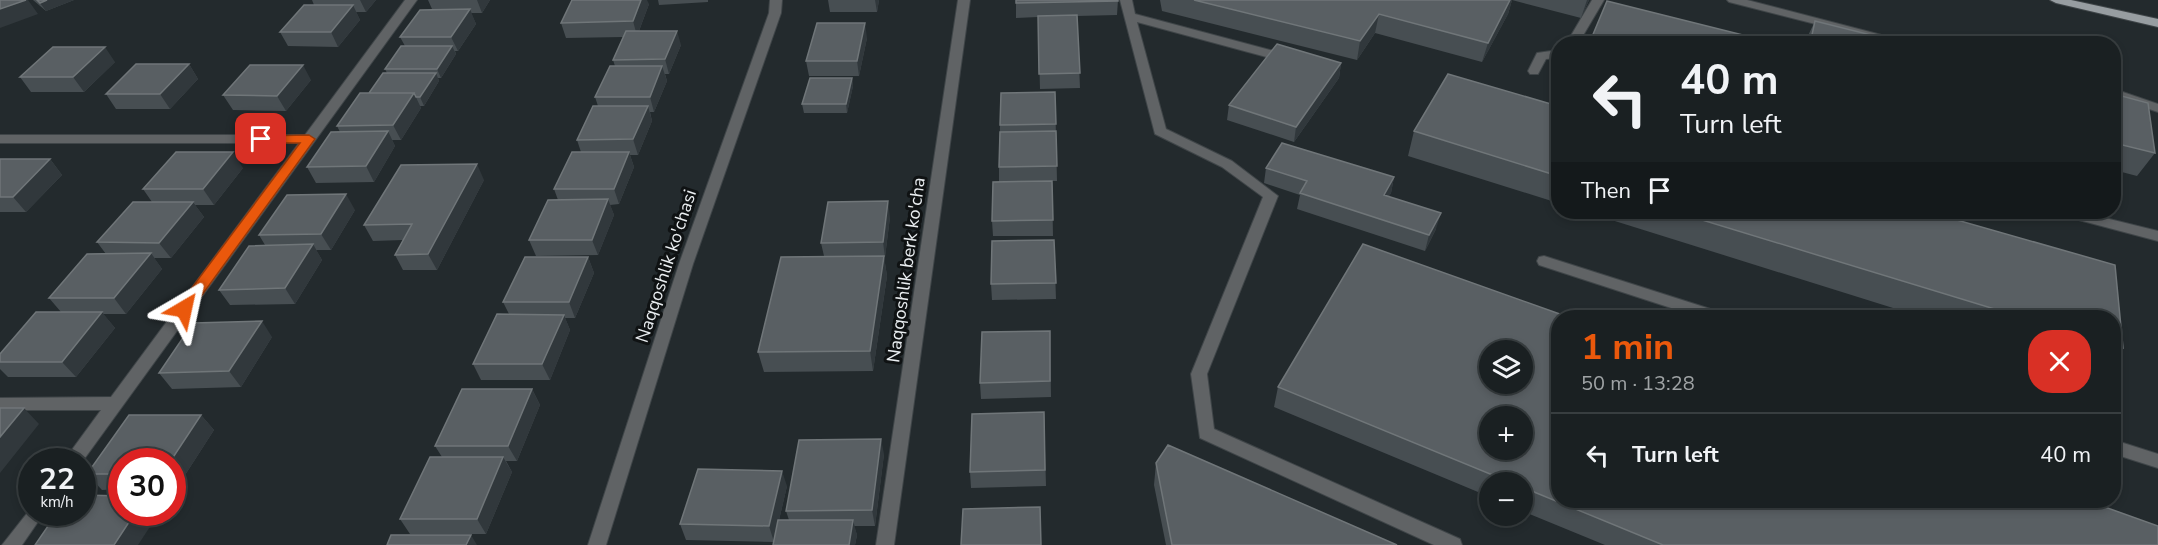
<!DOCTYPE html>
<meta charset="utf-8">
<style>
:root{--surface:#1a2022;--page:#23282a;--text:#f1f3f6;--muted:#9fa3a5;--line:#383e40;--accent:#ea580c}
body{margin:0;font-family:"Nunito Sans",sans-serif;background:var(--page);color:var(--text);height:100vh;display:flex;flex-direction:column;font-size:22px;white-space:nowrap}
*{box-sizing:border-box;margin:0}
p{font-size:20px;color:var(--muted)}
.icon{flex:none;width:33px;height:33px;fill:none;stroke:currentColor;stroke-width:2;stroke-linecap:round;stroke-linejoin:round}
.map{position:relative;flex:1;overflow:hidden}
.side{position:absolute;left:1551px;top:310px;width:570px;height:198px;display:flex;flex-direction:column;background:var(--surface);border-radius:24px;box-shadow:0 3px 9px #0003,0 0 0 2px var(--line)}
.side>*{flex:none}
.hud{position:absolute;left:1551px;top:36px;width:570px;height:183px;border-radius:24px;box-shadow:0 3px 9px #0003,0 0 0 2px var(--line);background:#1a2022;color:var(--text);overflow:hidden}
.tools{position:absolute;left:1479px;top:340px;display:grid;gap:12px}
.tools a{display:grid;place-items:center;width:54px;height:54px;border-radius:50%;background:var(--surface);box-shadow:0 3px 9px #0003,0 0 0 2px var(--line);font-size:30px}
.speed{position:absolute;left:18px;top:448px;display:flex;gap:12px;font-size:30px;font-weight:700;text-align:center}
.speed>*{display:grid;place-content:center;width:78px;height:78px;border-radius:50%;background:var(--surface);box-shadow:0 3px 9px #0003,0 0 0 2px var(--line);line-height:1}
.speed small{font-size:15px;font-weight:400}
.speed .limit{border:9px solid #d22;background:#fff;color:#111}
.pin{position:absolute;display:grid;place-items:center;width:51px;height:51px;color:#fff;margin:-26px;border-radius:12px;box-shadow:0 3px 9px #0006}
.me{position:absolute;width:66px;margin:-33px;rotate:36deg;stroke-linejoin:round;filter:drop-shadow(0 0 4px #0008)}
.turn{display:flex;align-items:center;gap:21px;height:126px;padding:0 30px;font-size:27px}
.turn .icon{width:78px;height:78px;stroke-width:2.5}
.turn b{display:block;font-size:42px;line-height:51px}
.then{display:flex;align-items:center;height:57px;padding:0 30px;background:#0003;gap:12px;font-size:22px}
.round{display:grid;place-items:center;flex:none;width:63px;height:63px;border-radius:24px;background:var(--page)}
.headline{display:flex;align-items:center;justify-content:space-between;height:102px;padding:0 30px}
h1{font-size:36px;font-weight:700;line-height:45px;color:var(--accent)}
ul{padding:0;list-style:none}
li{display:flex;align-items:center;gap:18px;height:84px;padding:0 30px;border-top:2px solid var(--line)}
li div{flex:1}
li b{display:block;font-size:22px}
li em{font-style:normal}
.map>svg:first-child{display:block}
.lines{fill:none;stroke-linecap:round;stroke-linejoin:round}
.minor-casing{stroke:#3f4548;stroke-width:2}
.major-casing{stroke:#3f4548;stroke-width:2}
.minor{fill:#606365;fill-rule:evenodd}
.major{fill:#979da1;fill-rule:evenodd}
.wall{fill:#474e52}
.shaded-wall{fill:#31383c}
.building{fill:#595f63;stroke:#707679;stroke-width:1.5;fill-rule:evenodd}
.route{fill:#ea580c;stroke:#983908;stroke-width:1.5}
.labels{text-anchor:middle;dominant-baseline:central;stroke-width:6;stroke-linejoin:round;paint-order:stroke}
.street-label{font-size:18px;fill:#eaeef1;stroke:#0f1213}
</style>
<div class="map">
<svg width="2158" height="545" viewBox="0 0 2158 545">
<rect width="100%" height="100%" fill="#232a2d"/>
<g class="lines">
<g class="minor-casing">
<path id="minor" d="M405,0H417L82,462H63L101,410H0V398L111,397L299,143H0V135H305Z
M770,0H782L781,13L693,264L606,545H588L679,264L769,13Z
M958,0H970L894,545H876Z
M1120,0H1132L1135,14L1293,56L1295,59L1289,63L1137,22L1166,129L1232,161L1278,196L1207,374L1214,429L1460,539L1462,545H1434L1200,438L1191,374L1263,197L1222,167L1155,134Z
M1592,0H1604L1578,44H1566Z
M1727,0H1747L1916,44H1894L1729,2Z
M1558,50V58L1546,59L1538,74H1530L1528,71L1537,53Z
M2114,89L2158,104V112L2114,97Z
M2058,212H2081L2158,231V241L2060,215Z
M1544,256L1726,314L1728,318H1702L1539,265L1537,261L1539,257Z
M2114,440L2158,454V468L2114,454Z
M32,507V513H44L22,545H2Z"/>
</g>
<g class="major-casing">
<path id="major" d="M2050,0H2071L2158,19V27L2056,3Z"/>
</g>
<use href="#minor" class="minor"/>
<use href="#major" class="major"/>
</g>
<path class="wall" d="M33,0H74L46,11Z
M312,0H376L366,12H356L360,20L338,47L288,46L280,32L314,5Z
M428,0H490L482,13H471L476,24L458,51H455L456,54L441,78H438L439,81L424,106H420L421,108L401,140H392L395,146L374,182L316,183L307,167L340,132L337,126L369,93L387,73L385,69L405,46L400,37L432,9Z
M658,0H708V2L659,5Z
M828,0H879L877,12H830Z
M1016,0H1118L1117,15L1077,16L1080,88L1040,89L1038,17L1016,18Z
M1160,0H1512L1508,14L1482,62L1375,33L1357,60L1162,11Z
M1512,0H1589L1581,18Z
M649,4L639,31L681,45L669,74H665L667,81L654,112H650L652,121L638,155H630L634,167L619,204L610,205L614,215L598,255L536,256L529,240L558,200L554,189L581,152L577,140L598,106L595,97L615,66L613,60L623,37L566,38L561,23Z
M1815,21L1907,44H1804Z
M867,38L859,76H809L806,61Z
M115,62L84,92H31L20,77Z
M1341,63L1339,78L1294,142L1227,120L1229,105Z
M189,64L198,79L170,109H116L106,94Z
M852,78L853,86L847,113H804L802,104Z
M311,80L286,111L233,110L223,95Z
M1055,92L1057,181H1052L1053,236H993L992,221L999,182V167L1000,125Z
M2114,94L2155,153L2137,176L2114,170Z
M1558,106V203L1408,156L1414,131Z
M0,159H50L62,175L26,212H0Z
M243,168L214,205H195L204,217L171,258H154L162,269L126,314H103L115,328L76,377H8L0,369V354L61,312L49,298L106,254L97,242L152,202L143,189Z
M1266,168L1394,177L1391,193L1388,197L1436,229L1425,251L1297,209L1300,195L1264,183Z
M484,180L437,270H403L395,255L403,240L373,241L364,225Z
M355,210L331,250H316L322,260L295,304L230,305L219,290L265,245L259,235Z
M1586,212H1929L2115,265L2123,348L2114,358V318H1925Z
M890,217L885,257H884L887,276L873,371L764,372L758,352L824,256L821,243Z
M1054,240L1056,299L992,300L991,284Z
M588,257L594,273L575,318H565L570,330L550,380H481L473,364L509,314L503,302Z
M1050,331L1051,397L981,399L980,383Z
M272,337L241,387L172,389L159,373Z
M1278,387L2158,545H1605L1522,511V483H1490V497L1274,407Z
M532,389L540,405L517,461H506L512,472L486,534H410L400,519L442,457L435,446Z
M1044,412L1046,486L971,488L970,472Z
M129,415H201L214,430L176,489H172V462H122V489L102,490L87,474Z
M884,454L875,526H854L857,535L855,545H773L777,526L774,542L686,540L680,524L787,486L779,520H789L786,511Z
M1156,463L1397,545H1166L1154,485Z"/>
<path class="shaded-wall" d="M26,0H28L38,14L0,28V9Z
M47,0H74L46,11L40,3Z
M360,0H376L366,12Z
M477,0H490L482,13Z
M641,0H647L649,4L637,36L633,21Z
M875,0H879L877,12Z
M1510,0H1512L1508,14L1482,62L1488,43Z
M1587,0H1589L1581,18Z
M353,5L360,20L338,47L331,32Z
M470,9L476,24L458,51L451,37Z
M1379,14L1375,33L1357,60L1360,41Z
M865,23L867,38L859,76L857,61Z
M677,31L681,45L669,74L665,59Z
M452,46L456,54L441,78L437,69Z
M105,47L115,62L84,92L73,77Z
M1341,63L1339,78L1294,142L1296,127Z
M189,64L198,79L170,109L160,94Z
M303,65L311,80L286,111L277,96Z
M662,66L667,81L654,112L650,97Z
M436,73L439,81L424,106L420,97Z
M852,78L853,86L847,113L846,104Z
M414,93L421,108L401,140L393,125Z
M648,106L652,121L638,155L633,139Z
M388,131L395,146L374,182L366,166Z
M233,152L243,168L214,205L203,189Z
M629,152L634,167L619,204L614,189Z
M50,159L62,175L26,212L13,197Z
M477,164L484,180L437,270L428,254Z
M1394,177L1391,193L1381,211L1384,195Z
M346,194L355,210L331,250L321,234Z
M608,199L614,215L598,255L592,240Z
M888,201L890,217L885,257L883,242Z
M193,202L204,217L171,258L159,243Z
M1441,213L1436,229L1425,251L1429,235Z
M313,244L322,260L295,304L285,288Z
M151,253L162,269L126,314L114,298Z
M884,256L887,276L873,371L870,351Z
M588,257L594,273L575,318L569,302Z
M102,312L115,328L76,377L62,362Z
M564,315L570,330L550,380L542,364Z
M262,321L272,337L241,387L229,371Z
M532,389L540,405L517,461L508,446Z
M24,408L39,424L0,473V437Z
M201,415L214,430L176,489L172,485V462H170Z
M881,439L884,454L875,526L872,510Z
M503,457L512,472L486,534L477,519Z
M782,471L787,486L774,542L769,526Z
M135,513H159L138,545H114Z
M853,520L857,535L855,545H849Z
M471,535L477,545H466Z"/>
<path class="building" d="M0,0H26L0,9Z
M37,0H47L40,3Z
M572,0H641L633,21L561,23Z
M1016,0H1118V1L1016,3Z
M1194,0H1510L1488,43L1379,14L1360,41Z
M1607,1L1767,41L1766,44H1589Z
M304,5H353L331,32H280Z
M470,9L451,37H400L420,10Z
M1077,15L1080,73L1039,74L1038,16Z
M1815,21L1907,44H1810Z
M817,23H865L857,61H806Z
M626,31H677L665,59L613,60Z
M1277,44L1341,63L1296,127L1229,105Z
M401,46H452L437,69H385Z
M53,47H105L73,77H20Z
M136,64H189L160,94H106Z
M250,65H303L277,96L223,95Z
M610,66H662L650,97H595Z
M383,73H436L420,97H416L414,93H369Z
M1448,74L1558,106V176L1414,131Z
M810,78H852L846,104H802Z
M1055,92L1056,124L1000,125L1001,93Z
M360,93H414L393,125L337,126Z
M2114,94L2148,103L2155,153L2114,143Z
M593,106H648L633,139L577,140Z
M388,131L366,166L307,167L331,132Z
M1056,131L1057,166L999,167L1000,132Z
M1282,143L1394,177L1384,195L1441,213L1429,235L1300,193L1307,181L1266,168Z
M176,152H233L203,189H143Z
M572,152H629L614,189H554Z
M0,159H50L13,197H0Z
M477,164L428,254L395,255L412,224L364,225L401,165Z
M1052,181L1053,220L992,221L993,182Z
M346,194L321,234L259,235L287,195Z
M608,199L592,240H529L548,200Z
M888,201L883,242L821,243L828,202Z
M133,202H193L159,243L97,242Z
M1676,212H1929L2115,265L2123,348L2114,345V318H2024Z
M1054,240L1056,283L991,284L992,241Z
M313,244L285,288L219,290L249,246Z
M1363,244L1571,318H1558V501H2088L2158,526V545H1663L1522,487V483H1512L1278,387ZM1490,351H1522V384H1490ZM1490,417H1522V450H1490Z
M151,253L114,298H49L87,254Z
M884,256L870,351L758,352L781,257Z
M525,257H588L569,302H503Z
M36,312H102L62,362H0V354Z
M497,314L564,315L542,364H473Z
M262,321L229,371L159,373L193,323Z
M1050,331V381L980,383L982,332Z
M462,389H532L508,446H435Z
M0,408H24L0,437Z
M1044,412L1045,470L970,472L972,414Z
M129,415H201L170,462H122V474H87Z
M881,439L872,510L786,511L799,440Z
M1168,445L1397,545H1172L1156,463Z
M430,457H503L477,519H400Z
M698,469L782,471L769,526L680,524Z
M82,495L122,496V513H135L114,545H35L57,513H82Z
M1040,507L1041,545H961L963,509Z
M778,520H853L849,545H773Z
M391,535H471L466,545H387Z"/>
<path class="route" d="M309,135L315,139L189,313H179V305L300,143H261L257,142V136Z"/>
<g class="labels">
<g class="street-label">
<text transform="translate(666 266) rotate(-72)">Naqqoshlik ko'chasi</text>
<text transform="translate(906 270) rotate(-82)">Naqqoshlik berk ko'cha</text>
</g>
</g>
</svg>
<div class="tools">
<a><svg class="icon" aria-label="layers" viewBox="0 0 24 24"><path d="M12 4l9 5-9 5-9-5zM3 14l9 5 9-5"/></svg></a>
<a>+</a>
<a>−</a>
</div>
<div class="speed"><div>22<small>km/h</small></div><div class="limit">30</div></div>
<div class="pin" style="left:261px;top:139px;background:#d93025"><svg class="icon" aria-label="arrive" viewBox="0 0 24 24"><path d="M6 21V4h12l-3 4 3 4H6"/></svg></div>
<svg class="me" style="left:184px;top:309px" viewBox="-20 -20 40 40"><path d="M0-17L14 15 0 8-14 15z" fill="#ea580c" stroke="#fff" stroke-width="4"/></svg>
<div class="hud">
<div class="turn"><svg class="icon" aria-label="left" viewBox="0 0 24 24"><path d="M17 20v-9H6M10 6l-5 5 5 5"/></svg><div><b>40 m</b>Turn left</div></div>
<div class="then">Then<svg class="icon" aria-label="arrive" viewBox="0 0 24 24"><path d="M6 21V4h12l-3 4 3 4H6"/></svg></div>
</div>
<section class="side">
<div class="headline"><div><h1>1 min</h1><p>50 m · 13:28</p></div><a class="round" style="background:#d93025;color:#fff"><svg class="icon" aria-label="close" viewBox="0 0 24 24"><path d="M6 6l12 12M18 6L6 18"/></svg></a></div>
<ul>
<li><svg class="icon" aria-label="left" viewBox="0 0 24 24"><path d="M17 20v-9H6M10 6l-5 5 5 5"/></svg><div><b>Turn left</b></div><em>40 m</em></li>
</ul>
</section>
</div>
